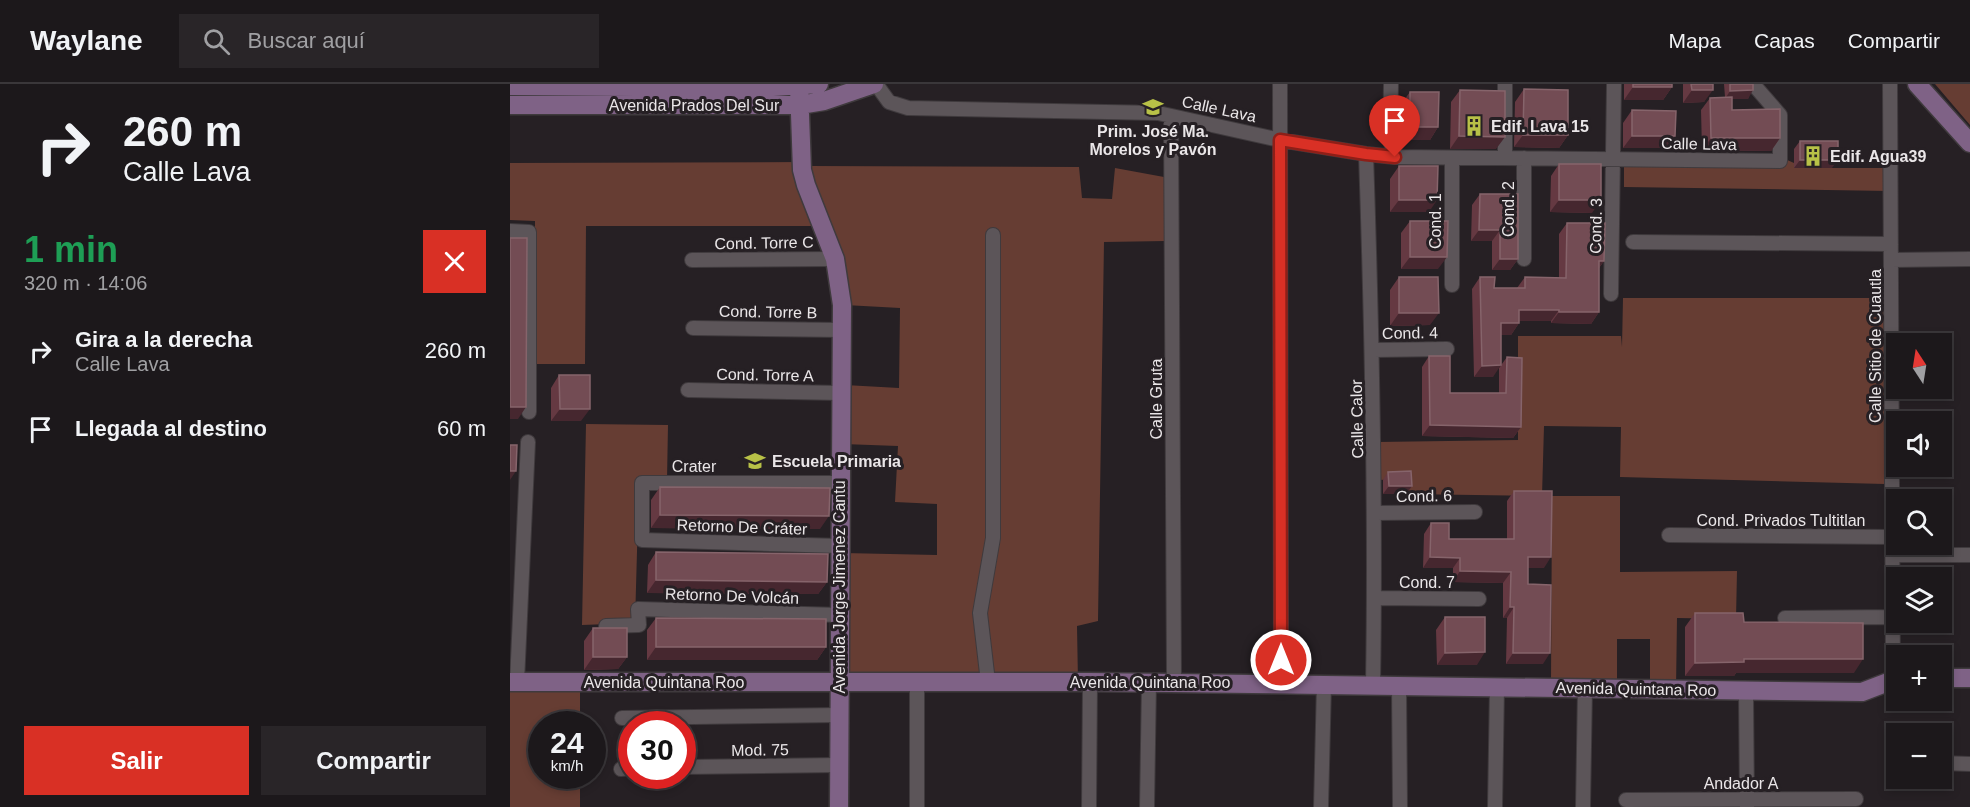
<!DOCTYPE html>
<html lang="es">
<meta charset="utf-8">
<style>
:root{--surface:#1c181b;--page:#292528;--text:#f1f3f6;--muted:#a0a0a3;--line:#3a373a;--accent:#d93025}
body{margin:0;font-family:Arial,sans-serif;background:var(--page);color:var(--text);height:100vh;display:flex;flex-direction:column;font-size:22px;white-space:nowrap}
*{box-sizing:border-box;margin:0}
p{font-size:20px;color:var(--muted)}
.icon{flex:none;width:33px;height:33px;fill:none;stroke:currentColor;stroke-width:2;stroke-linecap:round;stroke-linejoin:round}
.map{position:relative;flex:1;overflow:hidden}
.side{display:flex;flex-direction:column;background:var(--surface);width:510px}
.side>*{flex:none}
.banner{background:#1c181b;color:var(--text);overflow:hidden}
.needle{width:39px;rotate:348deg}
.controls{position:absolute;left:1376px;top:249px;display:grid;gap:12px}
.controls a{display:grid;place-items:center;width:66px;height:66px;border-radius:0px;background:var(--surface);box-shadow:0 3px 9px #0003,0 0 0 2px var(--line);font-size:30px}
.speed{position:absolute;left:18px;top:627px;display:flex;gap:12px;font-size:30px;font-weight:700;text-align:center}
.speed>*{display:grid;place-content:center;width:78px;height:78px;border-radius:50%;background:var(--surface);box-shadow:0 3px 9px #0003,0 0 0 2px var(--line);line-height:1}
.speed small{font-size:15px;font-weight:400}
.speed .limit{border:9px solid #d22;background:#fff;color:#111}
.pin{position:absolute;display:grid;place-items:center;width:51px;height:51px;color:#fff;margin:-62px -26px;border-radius:50% 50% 50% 0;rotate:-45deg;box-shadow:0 0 6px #0007}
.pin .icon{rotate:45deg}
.me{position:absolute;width:66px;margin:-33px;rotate:0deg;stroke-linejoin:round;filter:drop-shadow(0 0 4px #0008)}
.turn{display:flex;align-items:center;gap:21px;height:126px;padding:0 24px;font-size:27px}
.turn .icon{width:78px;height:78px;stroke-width:2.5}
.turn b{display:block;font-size:42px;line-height:51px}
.round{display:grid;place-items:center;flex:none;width:63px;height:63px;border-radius:0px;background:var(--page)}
.overview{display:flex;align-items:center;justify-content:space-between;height:102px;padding:0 24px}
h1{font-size:36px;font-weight:600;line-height:45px;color:#1e9e55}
.action{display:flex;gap:12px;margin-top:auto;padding:12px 24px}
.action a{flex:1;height:69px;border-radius:0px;background:var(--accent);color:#fff;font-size:24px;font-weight:600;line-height:69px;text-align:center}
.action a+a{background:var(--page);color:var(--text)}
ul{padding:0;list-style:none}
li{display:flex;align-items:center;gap:18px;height:78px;padding:0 24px}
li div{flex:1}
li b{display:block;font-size:22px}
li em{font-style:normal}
header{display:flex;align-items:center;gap:36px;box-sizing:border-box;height:84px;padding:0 30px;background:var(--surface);border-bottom:2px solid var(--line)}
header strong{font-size:28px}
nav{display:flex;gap:33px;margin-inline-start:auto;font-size:21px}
.search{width:420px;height:54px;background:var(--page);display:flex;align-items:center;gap:15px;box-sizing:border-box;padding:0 21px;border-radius:0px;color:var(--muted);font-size:22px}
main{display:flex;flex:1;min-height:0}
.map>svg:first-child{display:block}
.green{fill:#663d33}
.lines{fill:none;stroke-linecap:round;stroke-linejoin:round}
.minor-casing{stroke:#3f3a3d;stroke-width:16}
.secondary-casing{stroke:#3f3a3d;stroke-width:21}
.minor{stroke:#5c5559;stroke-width:14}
.secondary{stroke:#7f6286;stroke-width:18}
.wall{fill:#653942}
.shaded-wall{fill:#46272f}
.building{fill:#734c54;stroke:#86646b;stroke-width:1.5}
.route-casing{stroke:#8d1f18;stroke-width:15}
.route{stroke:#d93025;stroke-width:10}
.labels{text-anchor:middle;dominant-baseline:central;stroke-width:6;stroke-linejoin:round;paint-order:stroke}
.street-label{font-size:16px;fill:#eae6e8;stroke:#262024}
.poi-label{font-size:16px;font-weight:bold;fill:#eae6e8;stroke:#262024;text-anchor:start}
</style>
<header>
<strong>Waylane</strong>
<div class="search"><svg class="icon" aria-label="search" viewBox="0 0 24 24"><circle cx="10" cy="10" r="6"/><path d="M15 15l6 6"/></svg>Buscar aquí</div>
<nav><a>Mapa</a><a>Capas</a><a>Compartir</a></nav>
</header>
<main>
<section class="side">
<div class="banner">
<div class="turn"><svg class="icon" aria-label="right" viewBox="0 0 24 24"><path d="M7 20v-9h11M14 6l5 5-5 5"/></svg><div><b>260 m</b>Calle Lava</div></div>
</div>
<div class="overview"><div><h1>1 min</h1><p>320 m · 14:06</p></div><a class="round" style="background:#d93025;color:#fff"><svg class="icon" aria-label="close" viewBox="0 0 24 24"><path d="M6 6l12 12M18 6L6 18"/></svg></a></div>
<ul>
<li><svg class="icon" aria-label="right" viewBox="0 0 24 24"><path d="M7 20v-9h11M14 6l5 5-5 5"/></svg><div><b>Gira a la derecha</b><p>Calle Lava</p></div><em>260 m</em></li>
<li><svg class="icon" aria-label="arrive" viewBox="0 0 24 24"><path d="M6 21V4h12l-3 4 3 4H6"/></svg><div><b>Llegada al destino</b></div><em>60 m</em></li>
</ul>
<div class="action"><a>Salir</a><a>Compartir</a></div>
</section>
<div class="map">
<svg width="1460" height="723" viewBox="0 0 1460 723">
<rect width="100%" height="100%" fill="#262024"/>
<path class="green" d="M1425,0H1460V41Z
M1114,75H1275L1284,79V84H1380V107L1114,103Z
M296,78L297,82L569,83L572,114L602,115L605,84L654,93L656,157L594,158L588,537L567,542L568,598L321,604L333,469L427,471V420L385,418L388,362L333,360L335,301L389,304L390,224L335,221L313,142H76L75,280H25V137L0,136V79Z
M1113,214H1381L1375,400L1110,393L1111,343L1034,342L1032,412L896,410L895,395L868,396L867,358L1008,356V252H1111L1112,263Z
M76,340L158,341L157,396H129L125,539L72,541Z
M1042,412H1110V488L1227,487L1226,535L1167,534L1166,605L1140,604V555H1107V602L1041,599Z
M0,595H70V640H32V692H70V723H0Z"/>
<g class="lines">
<g class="minor-casing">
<path id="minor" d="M366,0L379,18L398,24L648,29L770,56L856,70L885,73L1270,77V31L1243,0
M770,0L771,600
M881,0L880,56L885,73
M995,0V74
M1380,0L1383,595
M661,32L664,598
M856,70C862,247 866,423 863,600
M942,74V201
M0,147L19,148V328
M1123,158L1381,160
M1014,175V74
M182,176L325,175
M1381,176L1460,175
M1101,210L1104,0
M183,244L332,246
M863,266L937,265
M178,306L331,309
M865,429L965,428
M1159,451L1383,453
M330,462L132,456V399H330
M1383,471H1460
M865,514L969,515
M1275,534L1383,533
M96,542L129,541L128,525L329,531
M407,597V723
M7,598L18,358
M478,598L470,529L483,454V151
M889,601L890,723
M1236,607L1237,722
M112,634L329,631
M1431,679L1460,680
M172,683L329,681
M111,685L122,684
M1116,716L1346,715
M579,723L580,598
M637,723L639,598
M811,723L814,600
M985,723L987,603
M1073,723L1075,604"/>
</g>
<g class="secondary-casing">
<path id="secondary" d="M1407,0L1460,59
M0,2L246,4L309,0
M289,2L292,86L296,101L325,175L332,221L329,723
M0,21H290L314,17L364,0
M1431,594H1460
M0,598H580L1352,608L1386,595"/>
</g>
<use href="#minor" class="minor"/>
<use href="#secondary" class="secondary"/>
</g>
<path class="wall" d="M1114,0H1162V3L1153,16H1114Z
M1173,0H1203L1194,18L1173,19Z
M1214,0H1243L1238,15H1222V26L1270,54L1261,67L1192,66L1191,26L1200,14L1215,13Z
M1014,5L1058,51L1049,64L1004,63L1005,18Z
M950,6L986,65H940L941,18Z
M900,8L928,43L920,56H891V20Z
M1122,26L1157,64H1113V39Z
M1290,57L1322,84H1284V65Z
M1049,80L1082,129L1040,128L1041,92Z
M889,82L919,128H880V95Z
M970,110L1008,175L1000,186H982V157H961L962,121Z
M900,137L928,185H891V149Z
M1057,139L1094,177L1089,184V228L1081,240L1041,239V237H1009V239L1001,251H991L983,293H964L962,205L970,193L984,204H1007L1015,193L1049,194V150Z
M889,193L920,241L880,242V206Z
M919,272L940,309H989V284L997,273L1011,343L1003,354L912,352V283Z
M49,291L71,337H41V304Z
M878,388L902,402L896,410H873V396Z
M150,403L310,445L141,444V416Z
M1004,407L1034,484H1018V500L1033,580H996L997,534H993V499L943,498V484H913L914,450L921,439L939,455H997V417Z
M146,468L317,498L308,510L137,509L138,481Z
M1185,529L1234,538L1344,589H1226L1224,592H1175V543Z
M935,533L967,581H927L926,546Z
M146,534L316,563L307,576H137V546Z
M83,544L117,573L108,585L74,586V557Z"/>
<path class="shaded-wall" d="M1123,3H1162L1153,16H1114Z
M1182,6H1203L1194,18L1173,19Z
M1243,6L1238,15H1215L1220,7Z
M900,43H928L920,56H891Z
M1013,51H1058L1049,64L1004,63Z
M949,52L995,53L986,65H940Z
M1122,52H1165L1157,64H1113Z
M1201,54H1270L1261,67L1192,66Z
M1290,76H1328L1322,84H1284Z
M889,116H927L919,128H880Z
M1049,116H1091L1082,129L1040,128Z
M969,146H990L982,157H961Z
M900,173H937L928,185H891Z
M990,175H1008L1000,186H982Z
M1089,177H1094L1086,188Z
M1009,226H1049L1041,237H1001Z
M1049,228H1089L1081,240L1041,239Z
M889,229H929L920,241L880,242Z
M991,239H1009L1001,251H983Z
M991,281L983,293H964L972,282Z
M0,323H16L8,335H0Z
M50,325H80L71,337H41Z
M920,341L1011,343L1003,354L912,352Z
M0,387H6L0,396Z
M879,402H902L896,410H873Z
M150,431L319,432L310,445L141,444Z
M920,473L950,474L943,484H913Z
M1018,473H1041L1034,484H1011Z
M950,487L1001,488L993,499L943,498Z
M146,496L317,498L308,510L137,509Z
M1000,523H1004L997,534H993Z
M146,563H316L307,576H137Z
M975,568L967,581H927L935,569Z
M1003,569H1040L1033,580H996Z
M83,573H117L108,585L74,586Z
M1234,575H1353L1344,589H1226L1224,592H1175L1185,579Z"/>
<path class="building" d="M1123,0H1162V3H1123Z
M1181,0H1203V6H1182Z
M1220,0H1243V6L1220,7Z
M1014,5L1058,6V51H1013Z
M950,6L995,7V53L949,52Z
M900,8H929L928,43H900Z
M1222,13V26L1270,25V54H1201L1200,14Z
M1122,26L1166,27L1165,52H1122Z
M1290,57H1328V76H1290Z
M1049,80H1091V116H1049Z
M889,82H928L927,116H889Z
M970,110H1008V175H990V146H969Z
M900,137H938L937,173H900Z
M1057,139H1095L1094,177H1089V228H1049V226H1009V239H991V281L972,282L970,193H985L984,204H1015V193L1056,194Z
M0,154H17L16,323H0Z
M889,193H928L929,229H889Z
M919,272H940V309H996L997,273L1012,274L1011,343L920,341Z
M49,291H80V325H50Z
M0,361H7L6,387H0Z
M901,387L902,402H879L878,388Z
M150,403L320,404L319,432L150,431Z
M1004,407H1042L1041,473H1018V500L1041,501L1040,569H1003L1004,523H1000L1001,488L950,487V474L920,473L921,439H939V455H1004Z
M146,468L318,470L317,498L146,496Z
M1185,529H1233L1234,538L1353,539V575H1234V578L1185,579Z
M935,533H975V568L935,569Z
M146,534L316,535V563H146Z
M83,544H117V573H83Z"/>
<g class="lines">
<g class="route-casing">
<path id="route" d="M771,576L770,56L856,70L885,73"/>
</g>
<use href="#route" class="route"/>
</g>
<defs>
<g id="school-bare" transform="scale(1.62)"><path d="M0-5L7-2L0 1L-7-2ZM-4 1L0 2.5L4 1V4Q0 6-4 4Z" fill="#b8c147" stroke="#262024" stroke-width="2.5" paint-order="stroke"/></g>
<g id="building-bare" transform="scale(1.62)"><path d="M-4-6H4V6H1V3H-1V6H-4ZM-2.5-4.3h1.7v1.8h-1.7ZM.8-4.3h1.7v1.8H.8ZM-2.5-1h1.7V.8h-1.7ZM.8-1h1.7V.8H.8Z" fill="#b8c147" stroke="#262024" stroke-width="2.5" paint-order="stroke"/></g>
</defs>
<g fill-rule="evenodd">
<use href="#school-bare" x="643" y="23"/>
<use href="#building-bare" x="964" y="42"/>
<use href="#building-bare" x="1303" y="72"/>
<use href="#school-bare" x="245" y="377"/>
</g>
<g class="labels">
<g class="street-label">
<text x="184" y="21">Avenida Prados Del Sur</text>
<text transform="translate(709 25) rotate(12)">Calle Lava</text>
<text transform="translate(1189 60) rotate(1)">Calle Lava</text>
<text transform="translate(998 125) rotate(-90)">Cond. 2</text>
<text transform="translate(925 137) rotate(-90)">Cond. 1</text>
<text transform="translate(1086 142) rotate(-89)">Cond. 3</text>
<text transform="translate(254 159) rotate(-1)">Cond. Torre C</text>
<text transform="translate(258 228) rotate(1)">Cond. Torre B</text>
<text transform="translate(900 249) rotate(-1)">Cond. 4</text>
<text transform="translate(1365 262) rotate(-90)">Calle Sitio de Cuautla</text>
<text transform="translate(255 291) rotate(1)">Cond. Torre A</text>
<text transform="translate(646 315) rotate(-90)">Calle Gruta</text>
<text transform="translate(847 335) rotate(-91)">Calle Calor</text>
<text x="184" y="382">Crater</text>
<text transform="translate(914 412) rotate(-1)">Cond. 6</text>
<text x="1271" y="436">Cond. Privados Tultitlan</text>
<text transform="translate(232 443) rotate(2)">Retorno De Cráter</text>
<text x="917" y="498">Cond. 7</text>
<text transform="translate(329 503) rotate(-90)">Avenida Jorge Jimenez Cantu</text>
<text transform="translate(222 512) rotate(2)">Retorno De Volcán</text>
<text x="154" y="598">Avenida Quintana Roo</text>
<text x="640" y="598">Avenida Quintana Roo</text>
<text transform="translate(1126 605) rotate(1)">Avenida Quintana Roo</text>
<text transform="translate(250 666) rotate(-1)">Mod. 75</text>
<text x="1231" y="699">Andador A</text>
</g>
<g class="poi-label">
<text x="981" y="42">Edif. Lava 15</text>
<text x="643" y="47" text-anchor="middle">Prim. José Ma.<tspan x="643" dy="18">Morelos y Pavón</tspan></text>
<text x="1320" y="72">Edif. Agua39</text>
<text x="262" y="377">Escuela Primaria</text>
</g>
</g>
</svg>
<div class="controls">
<a><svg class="needle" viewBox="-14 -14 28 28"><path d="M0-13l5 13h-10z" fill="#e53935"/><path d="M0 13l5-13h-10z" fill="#a0a0a3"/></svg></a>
<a><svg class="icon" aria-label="sound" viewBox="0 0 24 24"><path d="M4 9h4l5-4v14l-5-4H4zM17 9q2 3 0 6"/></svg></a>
<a><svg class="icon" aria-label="search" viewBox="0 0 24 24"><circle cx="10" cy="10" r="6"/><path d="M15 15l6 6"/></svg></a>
<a><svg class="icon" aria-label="layers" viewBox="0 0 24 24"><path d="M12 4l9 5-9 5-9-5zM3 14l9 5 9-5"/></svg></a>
<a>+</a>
<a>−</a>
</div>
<div class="speed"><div>24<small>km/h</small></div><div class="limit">30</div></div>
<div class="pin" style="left:885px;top:73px;background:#d93025"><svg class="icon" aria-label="arrive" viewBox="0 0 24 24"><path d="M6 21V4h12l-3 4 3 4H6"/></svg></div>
<svg class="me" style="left:771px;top:576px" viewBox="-20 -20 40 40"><circle r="17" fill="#d93025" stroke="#fff" stroke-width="3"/><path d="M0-11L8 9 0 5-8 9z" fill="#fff"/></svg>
</div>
</main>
